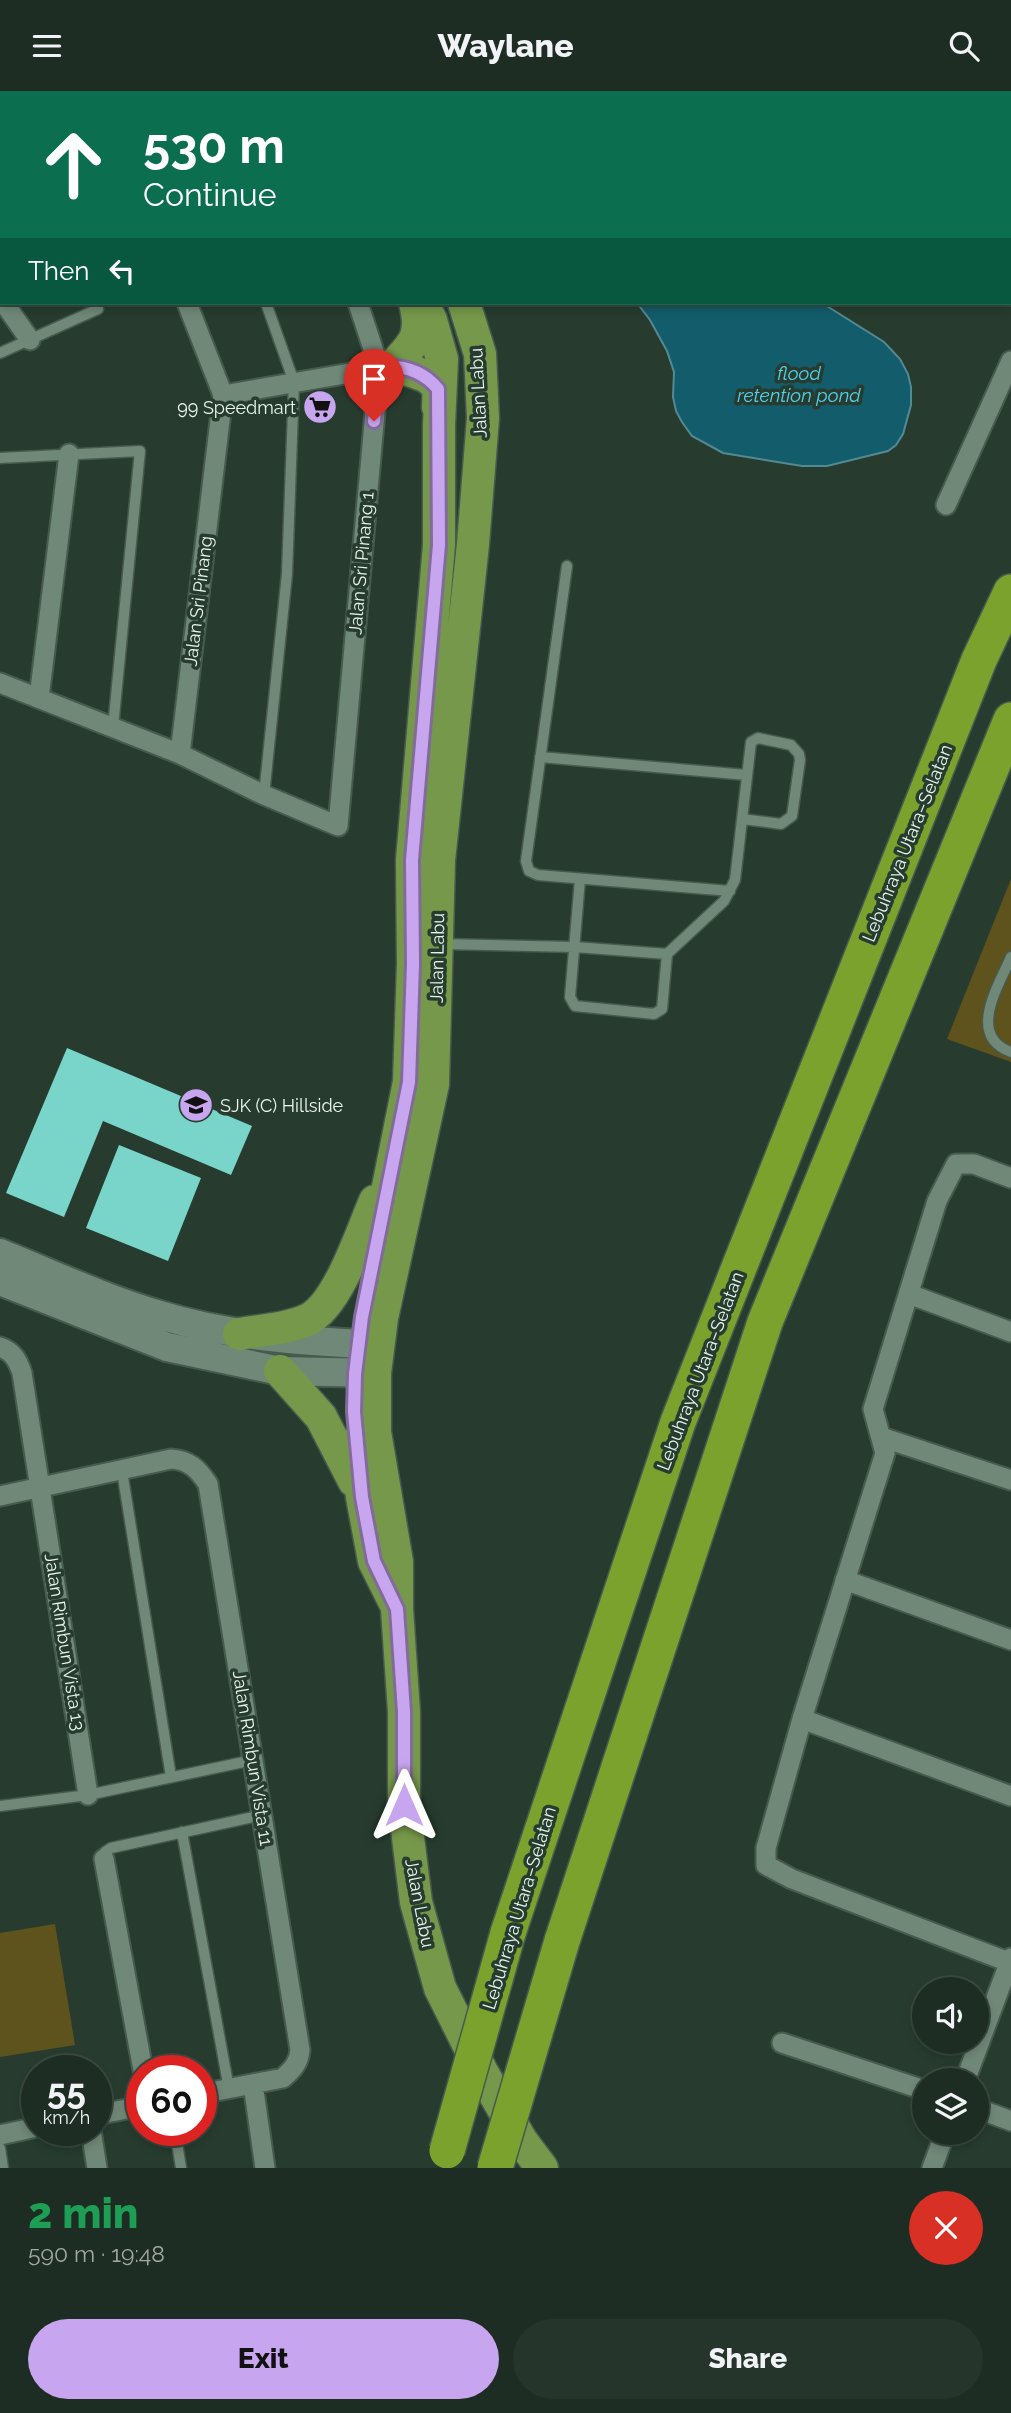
<!DOCTYPE html>
<meta charset="utf-8">
<style>
:root{--surface:#1d2d23;--page:#25352b;--text:#f1f3f6;--muted:#a0a8a6;--line:#3b4941;--accent:#c8a5ef}
body{margin:0;font-family:Raleway,sans-serif;background:var(--page);color:var(--text);height:100vh;display:flex;flex-direction:column;font-size:26px;white-space:nowrap}
*{box-sizing:border-box;margin:0}
p{font-size:23px;color:var(--muted)}
.icon{flex:none;width:38px;height:38px;fill:none;stroke:currentColor;stroke-width:2;stroke-linecap:round;stroke-linejoin:round}
.map{position:relative;height:2077px;overflow:hidden}
.drawer{display:flex;flex-direction:column;background:var(--surface);flex:1}
.drawer>*{flex:none}
.banner{position:absolute;left:0px;top:0px;width:1012px;height:214px;box-shadow:0 4px 10px #0003,0 0 0 2px var(--line);background:#0b6e4f;color:#fff;overflow:hidden}
.buttons{position:absolute;left:912px;top:1886px;display:grid;gap:14px}
.buttons a{display:grid;place-items:center;width:77px;height:77px;border-radius:50%;background:var(--surface);box-shadow:0 4px 10px #0003,0 0 0 2px var(--line);font-size:35px}
.speed{position:absolute;left:21px;top:1964px;display:flex;gap:14px;font-size:35px;font-weight:700;text-align:center}
.speed>*{display:grid;place-content:center;width:91px;height:91px;border-radius:50%;background:var(--surface);box-shadow:0 4px 10px #0003,0 0 0 2px var(--line);line-height:1}
.speed small{font-size:18px;font-weight:400}
.speed .limit{border:10px solid #d22;background:#fff;color:#111}
.pin{position:absolute;display:grid;place-items:center;width:60px;height:60px;color:#fff;margin:-72px -30px;border-radius:50% 50% 50% 0;rotate:-45deg;box-shadow:0 0 7px #0007}
.pin .icon{rotate:45deg}
.me{position:absolute;width:77px;margin:-38px;rotate:0deg;stroke-linejoin:round;filter:drop-shadow(0 0 5px #0008)}
.turn{display:flex;align-items:center;gap:24px;height:147px;padding:0 28px;font-size:32px}
.turn .icon{width:91px;height:91px;stroke-width:2.5}
.turn b{display:block;font-size:49px;line-height:60px}
.then{display:flex;align-items:center;height:66px;padding:0 28px;background:#0003;gap:14px;font-size:26px}
.round{display:grid;place-items:center;flex:none;width:74px;height:74px;border-radius:37px;background:var(--page)}
.headline{display:flex;align-items:center;justify-content:space-between;height:119px;padding:0 28px}
h1{font-size:42px;font-weight:800;line-height:52px;color:#1e9e55}
.action{display:flex;gap:14px;margin-top:auto;padding:14px 28px}
.action a{flex:1;height:80px;border-radius:42px;background:var(--accent);color:#111;font-size:28px;font-weight:800;line-height:80px;text-align:center}
.action a+a{background:var(--page);color:var(--text)}
header{display:flex;justify-content:space-between;align-items:center;height:91px;padding:0 28px;background:var(--surface);font-size:32px;font-weight:800}
.map>svg:first-child{display:block}
.green{fill:#5f531d}
.water{fill:#135c6b;stroke:#538a92;stroke-width:2}
.building{fill:#79d5ca}
.lines{fill:none;stroke-linecap:round;stroke-linejoin:round}
.lane-casing{stroke:#475a4e;stroke-width:13}
.street-casing{stroke:#475a4e;stroke-width:23}
.secondary-casing{stroke:#475a4e;stroke-width:32}
.primary-casing{stroke:#475a4e;stroke-width:35}
.highway-casing{stroke:#475a4e;stroke-width:38}
.lane{stroke:#708878;stroke-width:10}
.street{stroke:#708878;stroke-width:19}
.secondary{stroke:#708878;stroke-width:28}
.primary{stroke:#76984a;stroke-width:32}
.highway{stroke:#7aa22c;stroke-width:35}
.highway-bridge-casing{stroke:#475a4e;stroke-width:38;stroke-linecap:butt}
.highway-bridge{stroke:#7aa22c;stroke-width:35}
.route-casing{stroke:#826b9b;stroke-width:18}
.route{stroke:#c8a5ef;stroke-width:12}
.labels{text-anchor:middle;dominant-baseline:central;stroke-width:7;stroke-linejoin:round;paint-order:stroke}
.street-label{font-size:18px;fill:#e8f5ec;stroke:#273c2f}
.poi-label{font-size:18px;fill:#e8f5ec;stroke:#273c2f;text-anchor:end}
.water-label{font-size:19px;font-style:italic;fill:#4fd1ef;stroke:#273c2f}
</style>
<header><svg class="icon" aria-label="menu" viewBox="0 0 24 24"><path d="M4 6h16M4 12h16M4 18h16"/></svg>Waylane<svg class="icon" aria-label="search" viewBox="0 0 24 24"><circle cx="10" cy="10" r="6"/><path d="M15 15l6 6"/></svg></header>
<div class="map">
<svg width="1011" height="2077" viewBox="0 0 1011 2077">
<rect width="100%" height="100%" fill="#273c2f"/>
<path class="green" d="M1011,788V971L947,948Z
M55,1833L75,1954L0,1966V1842Z"/>
<path class="water" d="M637,212H822L884,251L900,268L908,283L911,296V314L903,343L896,354L888,360L827,375H802L723,362L692,345L682,331L676,320L673,306L674,281L667,260L650,229Z"/>
<path class="building" d="M67,957L252,1035L231,1084L103,1030L64,1126L6,1102Z
M119,1054L201,1087L168,1170L86,1137Z"/>
<g class="lines">
<g class="lane-casing">
<path id="lane" d="M134,0L136,2
M0,71L2,74
M0,262L98,218L94,212
M0,367L140,360L113,636
M567,475L526,770L529,780L538,784L730,800
M540,666L747,684
M264,704L287,483L294,291L266,212
M580,788L570,906L575,915L654,923L662,918L667,863
M442,853L575,856L667,863L724,810L735,789L751,651L758,647L791,654L799,663L800,669L792,725L781,733L742,728
M1011,866C999,894 966,945 1011,961
M122,1380L171,1686
M0,1715L88,1704L253,1669
M182,1741L229,1998
M104,1768L105,1761L111,1757L262,1724
M175,2039L181,2077
M0,2057L3,2077"/>
</g>
<g class="street-casing">
<path id="street" d="M46,0L48,2
M245,0L247,2
M4,212L30,249
M223,304L391,275
M946,414L1011,270
M0,592L180,663L223,304L187,212
M39,607L69,363
M180,663L264,704L338,735L379,276L358,212
M1011,1087L974,1073H956L937,1110L873,1318L885,1362L802,1628L766,1757V1774L792,1788L1011,1872
M909,1203L1011,1241
M0,1256C13,1260 18,1270 22,1282L88,1704
M881,1346L1011,1389
M0,1405L171,1368C189,1369 198,1378 208,1393L300,1959C299,1972 292,1979 283,1987L201,2003
M845,1489L1011,1549
M802,1628L1011,1705
M104,1768L143,1979
M782,1952L924,1999
M965,1990L1011,1867
M253,1993L265,2077
M976,2017L1011,2030
M96,2024L142,2015
M91,2039L97,2077
M0,2044L37,2036
M932,2077L945,2042"/>
</g>
<g class="secondary-casing">
<path id="secondary" d="M0,1162C52,1183 108,1209 160,1224C231,1246 304,1250 378,1254
M0,1190L167,1256L280,1280L375,1282"/>
</g>
<g class="primary-casing">
<path id="primary" d="M338,0L339,2
M378,0V2
M415,212C423,244 415,252 393,275C408,280 432,282 438,299C439,303 438,311 438,316
M464,212L480,263L483,327L473,453L439,769L433,993L382,1227L375,1282V1341L397,1471V1518L404,1621V1714L416,1811L440,1897L482,1981L521,2049L542,2077
M379,1141L409,991L413,873L412,769L439,454V334L442,268L431,229L422,212
M239,1243C262,1239 288,1238 309,1228C339,1212 361,1142 375,1110
M280,1280L321,1326L354,1390
M357,1351L362,1406L374,1470L394,1510"/>
</g>
<g class="highway-casing">
<path id="highway" d="M508,1842L678,1331L979,569L1011,501
M562,1850L765,1231L1011,629"/>
</g>
<use href="#lane" class="lane"/>
<use href="#street" class="street"/>
<use href="#secondary" class="secondary"/>
<use href="#primary" class="primary"/>
<use href="#highway" class="highway"/>
<g class="highway-bridge-casing">
<path id="highway-bridge" d="M447,2060L508,1842
M495,2077L562,1850"/>
</g>
<use href="#highway-bridge" class="highway-bridge"/>
</g>
<g class="lines">
<g class="route-casing">
<path id="route" d="M374,330L379,276C402,274 423,280 438,298L439,454L412,769L413,873L409,991L362,1226L355,1283L354,1321L362,1406L374,1470L397,1518L404,1621V1714"/>
</g>
<use href="#route" class="route"/>
</g>
<defs>
<g id="supermarket-disc" transform="scale(1.75)"><circle r="9.5" fill="#c8a5ef" stroke="#273c2f"/><path d="M-6-5.5h2.5l.6 2H6L4.5 2H-2.5L-4.4-4H-6ZM-1.5 3.2a1.3 1.3 0 1 0 .1 0ZM3 3.2a1.3 1.3 0 1 0 .1 0Z" fill="#111"/></g>
<g id="school-disc" transform="scale(1.75)"><circle r="9.5" fill="#c8a5ef" stroke="#273c2f"/><path d="M0-5L7-2L0 1L-7-2ZM-4 1L0 2.5L4 1V4Q0 6-4 4Z" fill="#111"/></g>
</defs>
<g fill-rule="evenodd">
<use href="#supermarket-disc" x="320" y="316"/>
<use href="#school-disc" x="196" y="1014"/>
</g>
<g class="labels">
<g class="street-label">
<text transform="translate(478 302) rotate(-93)">Jalan Labu</text>
<text transform="translate(361 472) rotate(-85)">Jalan Sri Pinang 1</text>
<text transform="translate(198 510) rotate(-83)">Jalan Sri Pinang</text>
<text transform="translate(907 752) rotate(-68)">Lebuhraya Utara–Selatan</text>
<text transform="translate(437 867) rotate(-89)">Jalan Labu</text>
<text transform="translate(700 1280) rotate(-69)">Lebuhraya Utara–Selatan</text>
<text transform="translate(65 1551) rotate(81)">Jalan Rimbun Vista 13</text>
<text transform="translate(253 1667) rotate(81)">Jalan Rimbun Vista 11</text>
<text transform="translate(420 1812) rotate(79)">Jalan Labu</text>
<text transform="translate(519 1817) rotate(-73)">Lebuhraya Utara–Selatan</text>
</g>
<g class="poi-label">
<text x="296" y="316">99 Speedmart</text>
<text x="220" y="1014" text-anchor="start">SJK (C) Hillside</text>
</g>
<g class="water-label">
<text x="799" y="282">flood<tspan x="799" dy="22">retention pond</tspan></text>
</g>
</g>
</svg>
<div class="buttons">
<a><svg class="icon" aria-label="sound" viewBox="0 0 24 24"><path d="M4 9h4l5-4v14l-5-4H4zM17 9q2 3 0 6"/></svg></a>
<a><svg class="icon" aria-label="layers" viewBox="0 0 24 24"><path d="M12 4l9 5-9 5-9-5zM3 14l9 5 9-5"/></svg></a>
</div>
<div class="speed"><div>55<small>km/h</small></div><div class="limit">60</div></div>
<div class="pin" style="left:374px;top:330px;background:#d93025"><svg class="icon" aria-label="arrive" viewBox="0 0 24 24"><path d="M6 21V4h12l-3 4 3 4H6"/></svg></div>
<svg class="me" style="left:404px;top:1714px" viewBox="-20 -20 40 40"><path d="M0-17L14 15 0 8-14 15z" fill="#c8a5ef" stroke="#fff" stroke-width="4"/></svg>
<div class="banner">
<div class="turn"><svg class="icon" aria-label="ahead" viewBox="0 0 24 24"><path d="M12 20V5M6 11l6-6 6 6"/></svg><div><b>530 m</b>Continue</div></div>
<div class="then">Then<svg class="icon" aria-label="left" viewBox="0 0 24 24"><path d="M17 20v-9H6M10 6l-5 5 5 5"/></svg></div>
</div>
</div>
<section class="drawer">
<div class="headline"><div><h1>2 min</h1><p>590 m · 19:48</p></div><a class="round" style="background:#d93025;color:#fff"><svg class="icon" aria-label="close" viewBox="0 0 24 24"><path d="M6 6l12 12M18 6L6 18"/></svg></a></div>
<div class="action"><a>Exit</a><a>Share</a></div>
</section>
